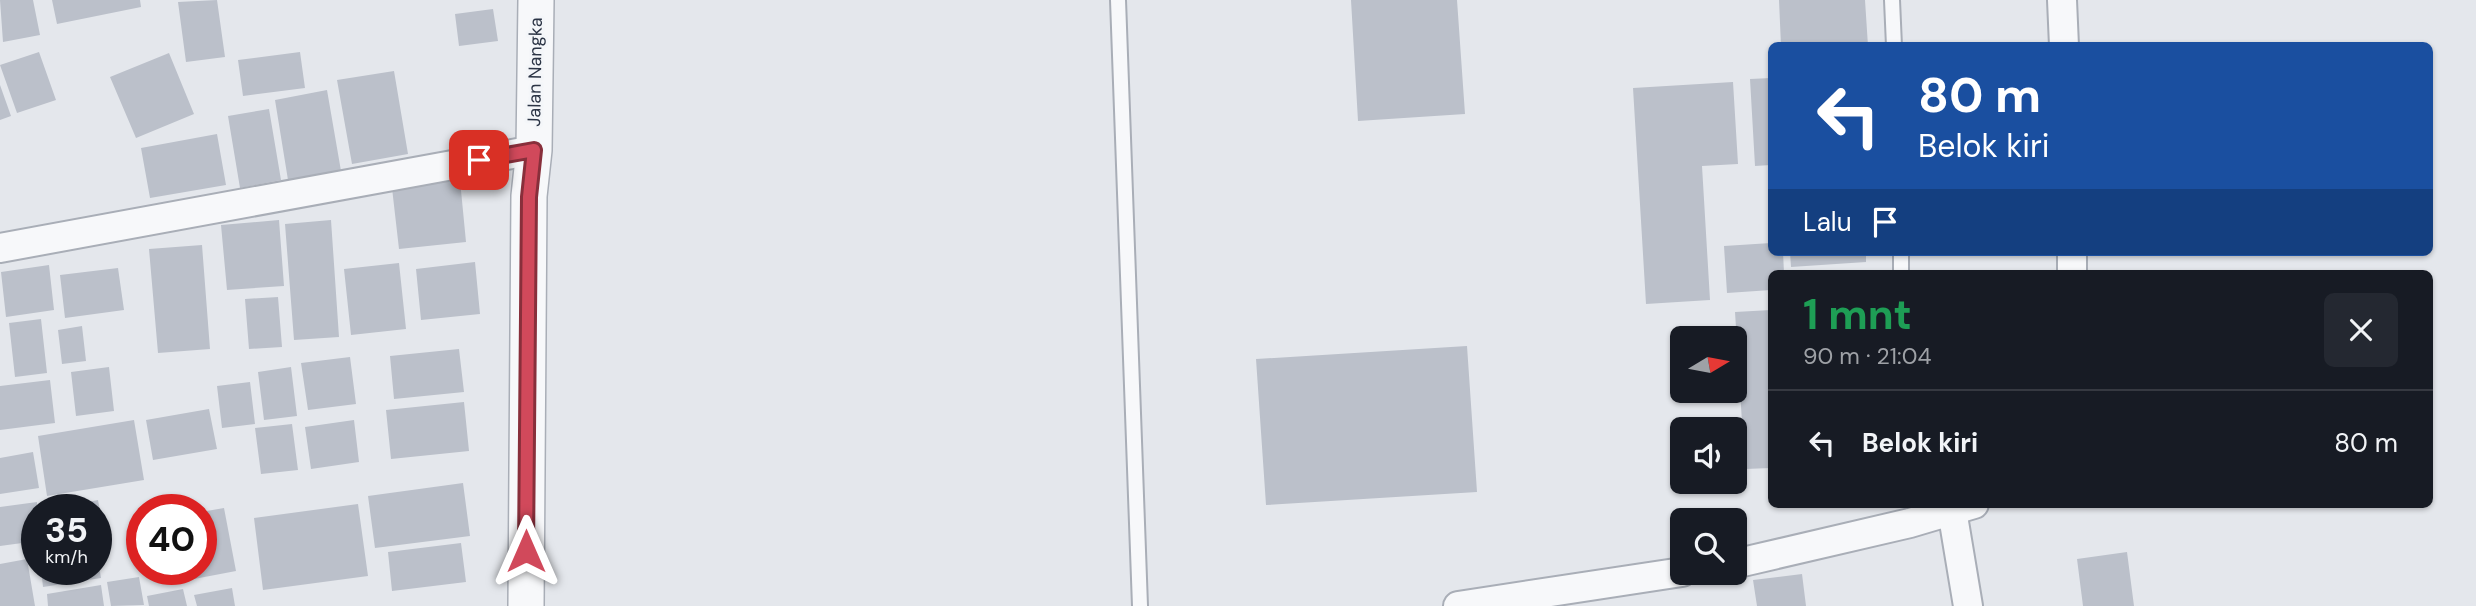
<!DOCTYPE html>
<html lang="id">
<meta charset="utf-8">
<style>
:root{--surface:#171b24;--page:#242831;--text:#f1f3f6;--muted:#9ea1a6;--line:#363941}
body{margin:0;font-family:"DM Sans",sans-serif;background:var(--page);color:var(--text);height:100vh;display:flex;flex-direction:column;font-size:26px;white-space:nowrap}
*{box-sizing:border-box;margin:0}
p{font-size:23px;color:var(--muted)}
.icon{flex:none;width:38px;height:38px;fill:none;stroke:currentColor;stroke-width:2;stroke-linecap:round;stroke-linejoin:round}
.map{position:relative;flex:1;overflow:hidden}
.drawer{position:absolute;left:1768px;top:270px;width:665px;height:238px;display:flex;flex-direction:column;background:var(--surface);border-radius:10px;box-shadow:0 2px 5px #0004}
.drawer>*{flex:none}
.hud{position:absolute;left:1768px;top:42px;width:665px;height:214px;border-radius:10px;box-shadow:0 2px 5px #0004;background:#1a4fa0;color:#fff;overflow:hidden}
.needle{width:46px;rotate:80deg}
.controls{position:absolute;left:1670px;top:326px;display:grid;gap:14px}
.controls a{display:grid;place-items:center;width:77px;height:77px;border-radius:10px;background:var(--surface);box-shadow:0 2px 5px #0004;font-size:35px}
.speed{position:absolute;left:21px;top:494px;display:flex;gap:14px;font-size:35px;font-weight:700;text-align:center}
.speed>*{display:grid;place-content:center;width:91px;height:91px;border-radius:50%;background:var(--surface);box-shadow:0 2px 5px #0004;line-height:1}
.speed small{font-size:18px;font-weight:400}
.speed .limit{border:10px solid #d22;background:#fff;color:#111}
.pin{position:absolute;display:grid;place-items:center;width:60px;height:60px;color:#fff;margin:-30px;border-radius:14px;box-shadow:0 4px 10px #0006}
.me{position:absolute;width:77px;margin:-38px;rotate:0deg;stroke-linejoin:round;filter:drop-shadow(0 0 5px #0008)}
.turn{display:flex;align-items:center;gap:24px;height:147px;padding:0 35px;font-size:32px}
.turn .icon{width:91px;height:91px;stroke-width:2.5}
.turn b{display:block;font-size:49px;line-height:60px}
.then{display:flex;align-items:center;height:66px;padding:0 35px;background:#0003;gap:14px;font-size:26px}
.round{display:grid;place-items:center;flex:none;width:74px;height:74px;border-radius:10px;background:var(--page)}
.headline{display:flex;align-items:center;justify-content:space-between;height:119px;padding:0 35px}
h1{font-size:42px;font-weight:700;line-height:52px;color:#1e9e55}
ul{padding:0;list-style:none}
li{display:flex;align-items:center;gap:21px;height:105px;padding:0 35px;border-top:2px solid var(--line)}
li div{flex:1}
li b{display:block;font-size:26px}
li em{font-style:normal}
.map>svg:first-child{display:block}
.building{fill:#bbc0ca}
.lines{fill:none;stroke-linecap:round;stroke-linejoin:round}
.service-casing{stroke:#a9aeb7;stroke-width:18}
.minor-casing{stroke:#a9aeb7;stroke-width:32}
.tertiary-casing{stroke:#a9aeb7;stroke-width:38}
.service{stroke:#f7f8fa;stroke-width:14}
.minor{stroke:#f7f8fa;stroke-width:28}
.tertiary{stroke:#f7f8fa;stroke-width:35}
.route-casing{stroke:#882f3b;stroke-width:18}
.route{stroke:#d1495b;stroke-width:12}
.labels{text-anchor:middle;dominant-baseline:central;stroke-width:6;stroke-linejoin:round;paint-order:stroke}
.street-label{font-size:18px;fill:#2b3445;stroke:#f4f6f9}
</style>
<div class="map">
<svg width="2476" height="606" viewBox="0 0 2476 606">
<rect width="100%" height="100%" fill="#e4e7ec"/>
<path class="building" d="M0,0H33L40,35L3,42Z
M52,0H140L141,7L57,24Z
M217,0L225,57L186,62L178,2Z
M1351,0H1457L1465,114L1358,121Z
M1779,0H1865L1868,46H1781Z
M493,9L498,41L459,46L455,14Z
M39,52L56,100L17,113L0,65Z
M300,52L305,88L243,96L238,60Z
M169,53L194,114L136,138L110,77Z
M394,71L408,154L352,164L337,80Z
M1771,78V165L1755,166L1750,79Z
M1733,82L1738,164L1702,166L1710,300L1646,304L1633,88Z
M0,85L11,116L0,120Z
M327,90L341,171L288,180L275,100Z
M269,109L281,180L240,188L228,116Z
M217,134L226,185L150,198L141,148Z
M460,180L466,242L399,249L392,188Z
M279,220L284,286L227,290L221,225Z
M331,220L339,337L294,340L285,224Z
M1771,243V252H1783L1784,273H1771V290L1727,293L1724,246Z
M202,245L210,349L158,353L149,249Z
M1790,252H1866V262L1791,267Z
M475,262L480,314L421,320L416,269Z
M399,263L406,329L351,335L344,269Z
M49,265L54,310L6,317L1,272Z
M118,268L124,310L65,318L60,275Z
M278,297L282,347L249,349L245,299Z
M1771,310V468L1745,469L1735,312Z
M41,319L47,373L15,377L9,323Z
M82,326L86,361L62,364L58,330Z
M1467,346L1477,492L1266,505L1256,359Z
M459,349L464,392L394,399L390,356Z
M350,357L356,404L308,410L301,363Z
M109,367L114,411L76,416L71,372Z
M291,367L297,416L264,420L258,372Z
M50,380L55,423L0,430V386Z
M250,382L255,424L222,428L217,386Z
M464,402L469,451L391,459L386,410Z
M209,409L217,449L153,460L146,420Z
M134,420L144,480L47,496L38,436Z
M354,420L359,462L311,469L305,427Z
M292,424L298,470L261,474L255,428Z
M33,452L39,488L0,494V458Z
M463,483L470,536L375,548L368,496Z
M98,500L104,532L96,534V509H53Z
M37,502V541L0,546V507Z
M358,504L368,576L263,590L254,518Z
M224,508L236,571L194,579L192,569H201V512Z
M142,519V547H141L135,520Z
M461,543L466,582L392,591L388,552Z
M2127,552L2134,606H2083L2077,559Z
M27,559L35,606H0V564Z
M98,559L101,578L43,587L41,569H96Z
M1802,574L1806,606H1757L1753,580Z
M139,577L144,605L111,606L107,582Z
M101,585L104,606H48L47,594Z
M232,588L235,606H197L194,595Z
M183,589L187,606H149L147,596Z"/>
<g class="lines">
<g class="service-casing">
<path id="service" d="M1118,0L1140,606
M1892,0L1894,46
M1901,252V273"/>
</g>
<g class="minor-casing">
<path id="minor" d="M2062,0L2064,46
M0,248L534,150
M2072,252V273
M1952,510L1968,606
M1734,564L1910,523L1974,504
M1458,606L1682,572"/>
</g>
<g class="tertiary-casing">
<path id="tertiary" d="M526,606L529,196L534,150L536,0"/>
</g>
<use href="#service" class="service"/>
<use href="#minor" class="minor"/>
<use href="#tertiary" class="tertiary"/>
</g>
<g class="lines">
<g class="route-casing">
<path id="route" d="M479,160L534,150L529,197L526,551"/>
</g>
<use href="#route" class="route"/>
</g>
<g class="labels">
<g class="street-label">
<text transform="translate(535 72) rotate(-89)">Jalan Nangka</text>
</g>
</g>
</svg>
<div class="controls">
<a><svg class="needle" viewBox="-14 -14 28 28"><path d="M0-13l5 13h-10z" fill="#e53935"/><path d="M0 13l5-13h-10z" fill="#9ea1a6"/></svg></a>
<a><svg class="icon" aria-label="sound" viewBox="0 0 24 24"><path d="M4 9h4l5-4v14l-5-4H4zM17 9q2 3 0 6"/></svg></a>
<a><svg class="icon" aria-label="search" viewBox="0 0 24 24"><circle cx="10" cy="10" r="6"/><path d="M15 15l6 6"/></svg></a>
</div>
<div class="speed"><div>35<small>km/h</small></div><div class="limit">40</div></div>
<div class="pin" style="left:479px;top:160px;background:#d93025"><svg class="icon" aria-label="arrive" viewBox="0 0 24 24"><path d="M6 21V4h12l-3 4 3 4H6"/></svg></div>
<svg class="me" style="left:526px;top:551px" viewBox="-20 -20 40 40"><path d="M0-17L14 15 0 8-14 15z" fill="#d1495b" stroke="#fff" stroke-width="4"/></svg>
<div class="hud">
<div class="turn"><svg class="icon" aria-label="left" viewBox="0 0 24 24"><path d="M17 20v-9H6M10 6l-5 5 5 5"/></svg><div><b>80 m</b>Belok kiri</div></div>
<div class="then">Lalu<svg class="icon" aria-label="arrive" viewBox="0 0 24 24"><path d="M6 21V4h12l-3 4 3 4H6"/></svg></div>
</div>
<section class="drawer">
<div class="headline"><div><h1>1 mnt</h1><p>90 m · 21:04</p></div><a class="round"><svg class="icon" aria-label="close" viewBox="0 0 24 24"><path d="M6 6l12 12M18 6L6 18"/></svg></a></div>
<ul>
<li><svg class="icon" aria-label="left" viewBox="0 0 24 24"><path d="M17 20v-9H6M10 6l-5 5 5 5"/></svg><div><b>Belok kiri</b></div><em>80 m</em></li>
</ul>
</section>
</div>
